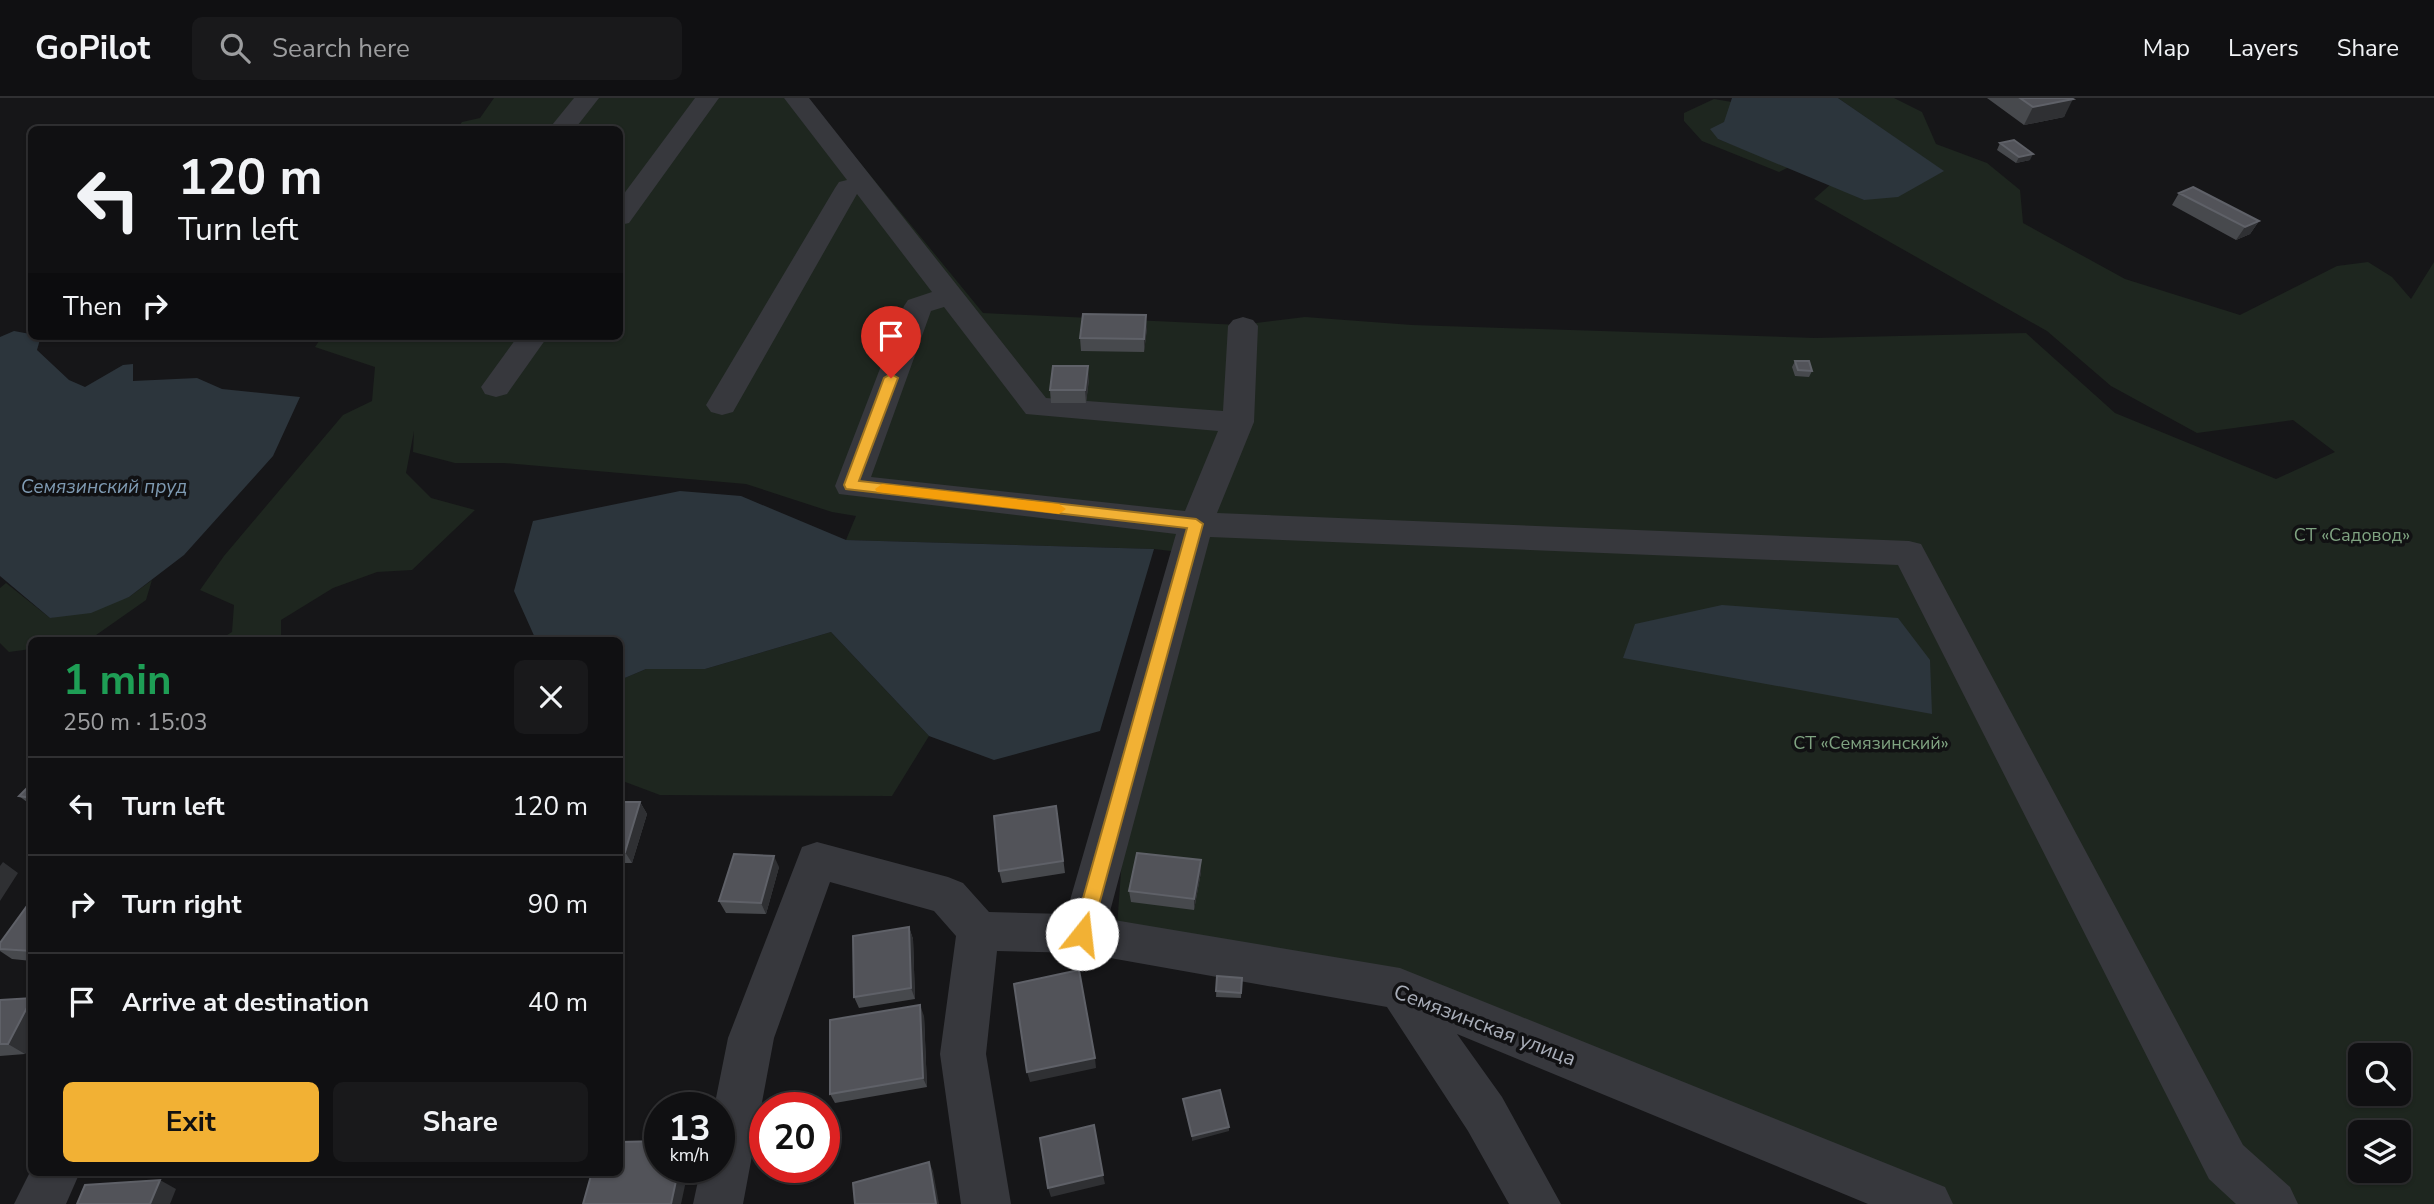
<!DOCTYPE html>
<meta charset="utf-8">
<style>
:root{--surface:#101012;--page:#19191b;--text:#f1f3f6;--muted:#9c9d9f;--line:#303032;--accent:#f2b134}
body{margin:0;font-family:"Nunito Sans",sans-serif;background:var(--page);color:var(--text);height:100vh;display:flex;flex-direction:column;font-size:26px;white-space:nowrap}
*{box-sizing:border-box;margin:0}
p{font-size:23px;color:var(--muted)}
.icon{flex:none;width:38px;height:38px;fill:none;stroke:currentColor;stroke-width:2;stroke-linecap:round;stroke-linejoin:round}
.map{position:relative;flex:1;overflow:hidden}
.sheet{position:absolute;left:28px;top:539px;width:595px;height:539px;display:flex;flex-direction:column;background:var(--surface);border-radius:10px;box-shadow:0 2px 5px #0004,0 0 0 2px var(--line)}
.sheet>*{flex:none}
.hud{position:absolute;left:28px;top:28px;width:595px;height:214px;border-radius:10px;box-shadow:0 2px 5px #0004,0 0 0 2px var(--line);background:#101012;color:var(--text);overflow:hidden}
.tools{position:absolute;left:2348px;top:945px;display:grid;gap:14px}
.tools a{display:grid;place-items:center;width:63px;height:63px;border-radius:10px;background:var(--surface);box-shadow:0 2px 5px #0004,0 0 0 2px var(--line);font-size:35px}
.speed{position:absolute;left:644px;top:994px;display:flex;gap:14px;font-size:35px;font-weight:700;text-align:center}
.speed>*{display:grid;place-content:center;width:91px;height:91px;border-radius:50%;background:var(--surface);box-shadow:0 2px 5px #0004,0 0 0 2px var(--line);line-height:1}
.speed small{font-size:18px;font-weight:400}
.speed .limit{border:10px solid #d22;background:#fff;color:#111}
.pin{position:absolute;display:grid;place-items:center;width:60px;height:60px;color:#fff;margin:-72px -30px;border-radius:50% 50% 50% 0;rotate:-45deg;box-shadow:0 0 7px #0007}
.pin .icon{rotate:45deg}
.me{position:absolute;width:77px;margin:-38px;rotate:16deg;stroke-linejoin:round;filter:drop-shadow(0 0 5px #0008)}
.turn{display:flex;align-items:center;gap:24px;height:147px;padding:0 35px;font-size:32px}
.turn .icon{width:91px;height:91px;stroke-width:2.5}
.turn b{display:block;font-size:49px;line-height:60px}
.then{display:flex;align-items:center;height:66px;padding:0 35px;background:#0003;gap:14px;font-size:26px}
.round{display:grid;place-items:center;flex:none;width:74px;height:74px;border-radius:10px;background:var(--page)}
.headline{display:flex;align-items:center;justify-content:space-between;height:119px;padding:0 35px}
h1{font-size:42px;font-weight:700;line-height:52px;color:#1e9e55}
.action{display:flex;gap:14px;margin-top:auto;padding:14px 35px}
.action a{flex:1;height:80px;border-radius:10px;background:var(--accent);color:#111;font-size:28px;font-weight:700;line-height:80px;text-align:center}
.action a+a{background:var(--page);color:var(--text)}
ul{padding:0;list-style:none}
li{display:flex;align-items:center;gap:21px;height:98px;padding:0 35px;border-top:2px solid var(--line)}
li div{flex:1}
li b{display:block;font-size:26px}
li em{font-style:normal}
header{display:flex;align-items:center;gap:42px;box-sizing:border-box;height:98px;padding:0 35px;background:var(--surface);border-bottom:2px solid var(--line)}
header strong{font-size:33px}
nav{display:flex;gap:38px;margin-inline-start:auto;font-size:24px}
.search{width:490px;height:63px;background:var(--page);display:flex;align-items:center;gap:18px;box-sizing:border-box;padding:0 24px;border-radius:10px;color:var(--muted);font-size:26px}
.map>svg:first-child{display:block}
.green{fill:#1e261f;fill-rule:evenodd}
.water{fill:#2c353c}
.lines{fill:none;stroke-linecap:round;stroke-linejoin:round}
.minor{fill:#37383d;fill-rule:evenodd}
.wall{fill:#47494d}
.shaded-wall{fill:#2f3033}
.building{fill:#525359;stroke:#5f6168;stroke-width:2}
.route{fill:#f2b134;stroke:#9d7322;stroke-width:2}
.slow{fill:#f59e0b}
.labels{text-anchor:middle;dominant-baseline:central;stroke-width:7;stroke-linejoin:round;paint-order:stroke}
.park-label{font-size:18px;fill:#7fa381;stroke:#111113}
.water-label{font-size:19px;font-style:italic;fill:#7f9bb3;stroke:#111113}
.near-street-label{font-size:21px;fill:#a8adb8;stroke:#111113}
</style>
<header>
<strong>GoPilot</strong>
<div class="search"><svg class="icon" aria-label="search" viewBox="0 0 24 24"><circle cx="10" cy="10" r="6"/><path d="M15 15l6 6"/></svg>Search here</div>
<nav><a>Map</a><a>Layers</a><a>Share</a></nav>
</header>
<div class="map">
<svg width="2434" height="1106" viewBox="0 0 2434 1106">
<rect width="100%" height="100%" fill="#161618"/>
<path class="green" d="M494,0H807L983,215L1240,227L1305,219L1412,227L1815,240L2026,235L2115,315L2276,381L2335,354L2293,322L2197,335L2111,288L2047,233L1814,101L1831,86L1864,102L1943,73L1838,0H1894L1922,14L1936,46L1987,65L2020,92L2023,125L2125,181L2240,217L2337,168L2368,164L2392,179L2411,201L2434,164V1106H1898L1412,879L1117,829L1122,760L1196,456L1154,451L846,442L856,418L832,414L746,386L504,365H455L413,354L414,333L406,375L431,400L475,412L412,472L377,474L333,490L281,522V542H219L232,534L234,507L200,492L224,458L343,317L372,303L375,269L315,249L321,240L311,238H620V32L457,31L462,24L480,20ZM2361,957H2399V996H2361ZM2361,1034H2399V1073H2361Z
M1714,1L1732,4L1718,41L1789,69L1779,74L1702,43L1684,23V15Z
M152,482L146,502L89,542H32L31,551L9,554L0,545V490L6,485L50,520L129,499Z
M831,534L929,638L892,698L660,697L620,682V582L646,571H705Z"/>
<path class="water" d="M1732,0H1838L1944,73L1898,99L1864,102L1718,41L1710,31L1724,24Z
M14,233L41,238L37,252L69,282L85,289L123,267L133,266V283L197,280L222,291L300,299L273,358L184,457L129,499L91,515L50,520L0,478V239Z
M680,393L741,398L846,442L1154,451L1100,633L994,662L929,638L831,534L705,571H646L620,582V542H536L514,493L533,423Z
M1722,507L1898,520L1930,562L1932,616L1623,560L1635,526Z"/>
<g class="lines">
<path class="minor" d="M574,0H599L574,32H548Z
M695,0H719L629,125L620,127V101Z
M784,0H809L1046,300L1223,313L1228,228L1233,222L1243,219L1253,222L1258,228L1254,324L1217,415L1909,443L1921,446L2243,1047L2290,1089L2298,1106H2236L2209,1081L1898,467L1210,439L1108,821L1400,870L1945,1089L1953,1106H1868L1457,936L1502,999L1561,1106H1509L1468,1033L1387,909L1082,855L997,853L986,956L1011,1106H961L940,956L956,838L934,813L830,784L774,940L743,1106H693L701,1069H719V1010H714L728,940L802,749L817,744L948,779L963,785L989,814L1066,816L1176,436L839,396L835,388L904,208L908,202L932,194L857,96L733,314L722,317L711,314L706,307L835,90L839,84L847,82ZM944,209L1026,316L1218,333L1185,413L871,379L931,213Z
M518,238H548L507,296L496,299L485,296L481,289Z
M32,1070V1074H80L66,1106H14Z"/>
</g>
<path class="wall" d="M1987,0H2071L2064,19L2024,27Z
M2000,45L2030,62L2016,65L1997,52Z
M2179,95L2259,123L2250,136L2236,142L2172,107Z
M1147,230L1144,254L1081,253L1080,240Z
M1795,263L1812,273L1809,279L1795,278L1792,269Z
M1089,281L1086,305H1051L1050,292Z
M32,685V705L27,704L19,698Z
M620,704H640L647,716L632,765H620Z
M1058,720L1065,775L1002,785L999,773Z
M779,769L766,816L726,815L719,803Z
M1201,774L1194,812L1131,804L1129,793Z
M32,801V863L12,861L0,853V845Z
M909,829L913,841L915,901L859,910L854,899Z
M1217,878L1242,880L1241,900L1216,899Z
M32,900V943L25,956L0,958V902Z
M924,918L927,989L835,1005L830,996Z"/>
<path class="shaded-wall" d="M2073,1L2064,19L2024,27L2033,9Z
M2033,56L2030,62L2016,65L2019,59Z
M2259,123L2250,136L2236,142L2245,129Z
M1146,217L1147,230L1144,254V241Z
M1088,268L1089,281L1086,305L1085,292Z
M640,704L647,716L632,765L625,754Z
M774,758L779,769L766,816L761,805Z
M1201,762V774L1194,812V801Z
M3,764L18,775L0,803V768Z
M909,829L913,841L915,901L911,890Z
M32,902V943L25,956L8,946Z
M920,907L924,918L927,989L923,980Z
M1095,960L1096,970L1030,984L1027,974Z
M1229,1029V1033L1192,1043V1038Z
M929,1064L933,1073L939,1106H936Z
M679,1069H689L681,1106H671Z
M1103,1077L1105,1086L1051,1099L1048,1090Z
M160,1082L176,1091L170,1106H150Z"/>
<path class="building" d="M2020,0H2071L2073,1L2033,9Z
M2014,42L2033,56L2019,59L2000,45Z
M2193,89L2259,123L2245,129L2179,95Z
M1083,216L1146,217L1144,241L1080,240Z
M1795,263H1809L1812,273L1798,272Z
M1053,268H1088L1085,292H1050Z
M32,685V700L19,698Z
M620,704H640L625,754H620Z
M1056,708L1063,763L999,773L994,718Z
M1137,755L1201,762L1194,801L1129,793Z
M734,756L774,758L761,805L719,803Z
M32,801V853L0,851V845Z
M909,829L911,890L854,899L853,838Z
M1079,872L1095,960L1027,974L1014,886Z
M1217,878L1242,880L1241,895L1216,893Z
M32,900L8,946H0V902Z
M920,907L923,980L830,996V922Z
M1220,992L1229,1029L1192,1038L1183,1001Z
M1094,1027L1103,1077L1048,1090L1040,1040Z
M660,1043V1069H679L671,1106H583L592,1074H620V1044Z
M929,1064L936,1106H855L853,1085Z
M160,1082L150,1106H77L85,1087Z"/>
<path class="route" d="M891,276L898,280L859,383L1196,421L1203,426L1091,836L1089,842L1082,845L1075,842L1073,836L1187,430L846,391L844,387L884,280Z"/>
<path class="slow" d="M882,386L1059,406L1066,411L1059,416L877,394L875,391Z"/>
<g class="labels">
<g class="park-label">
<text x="2352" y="437">СТ «Садовод»</text>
<text x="1871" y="645">СТ «Семязинский»</text>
</g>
<g class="water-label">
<text x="104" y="389">Семязинский пруд</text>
</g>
<g class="near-street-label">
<text transform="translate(1485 927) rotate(21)">Семязинская улица</text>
</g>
</g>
</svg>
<div class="tools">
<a><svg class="icon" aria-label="search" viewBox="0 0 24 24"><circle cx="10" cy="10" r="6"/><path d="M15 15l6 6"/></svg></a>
<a><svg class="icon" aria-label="layers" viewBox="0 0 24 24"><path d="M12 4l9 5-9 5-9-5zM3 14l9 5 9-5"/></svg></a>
</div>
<div class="speed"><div>13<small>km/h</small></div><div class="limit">20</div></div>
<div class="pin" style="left:891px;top:280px;background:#d93025"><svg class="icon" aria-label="arrive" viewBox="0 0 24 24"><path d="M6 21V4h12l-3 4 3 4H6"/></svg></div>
<svg class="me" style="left:1082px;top:836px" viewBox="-20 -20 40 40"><circle r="19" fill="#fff"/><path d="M0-13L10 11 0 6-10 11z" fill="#f2b134"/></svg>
<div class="hud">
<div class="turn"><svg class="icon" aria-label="left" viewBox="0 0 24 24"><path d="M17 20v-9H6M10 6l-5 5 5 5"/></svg><div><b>120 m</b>Turn left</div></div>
<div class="then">Then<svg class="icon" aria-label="right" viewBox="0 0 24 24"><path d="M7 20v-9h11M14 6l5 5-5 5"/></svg></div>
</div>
<section class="sheet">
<div class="headline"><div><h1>1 min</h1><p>250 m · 15:03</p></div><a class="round"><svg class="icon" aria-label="close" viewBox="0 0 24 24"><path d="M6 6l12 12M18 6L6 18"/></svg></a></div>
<ul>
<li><svg class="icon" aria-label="left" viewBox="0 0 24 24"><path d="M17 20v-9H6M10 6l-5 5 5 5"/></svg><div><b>Turn left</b></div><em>120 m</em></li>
<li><svg class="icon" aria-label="right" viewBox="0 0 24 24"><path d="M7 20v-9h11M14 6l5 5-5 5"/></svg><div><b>Turn right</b></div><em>90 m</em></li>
<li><svg class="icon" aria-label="arrive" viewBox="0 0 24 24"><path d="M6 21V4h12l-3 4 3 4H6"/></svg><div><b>Arrive at destination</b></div><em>40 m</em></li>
</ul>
<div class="action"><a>Exit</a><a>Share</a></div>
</section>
</div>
